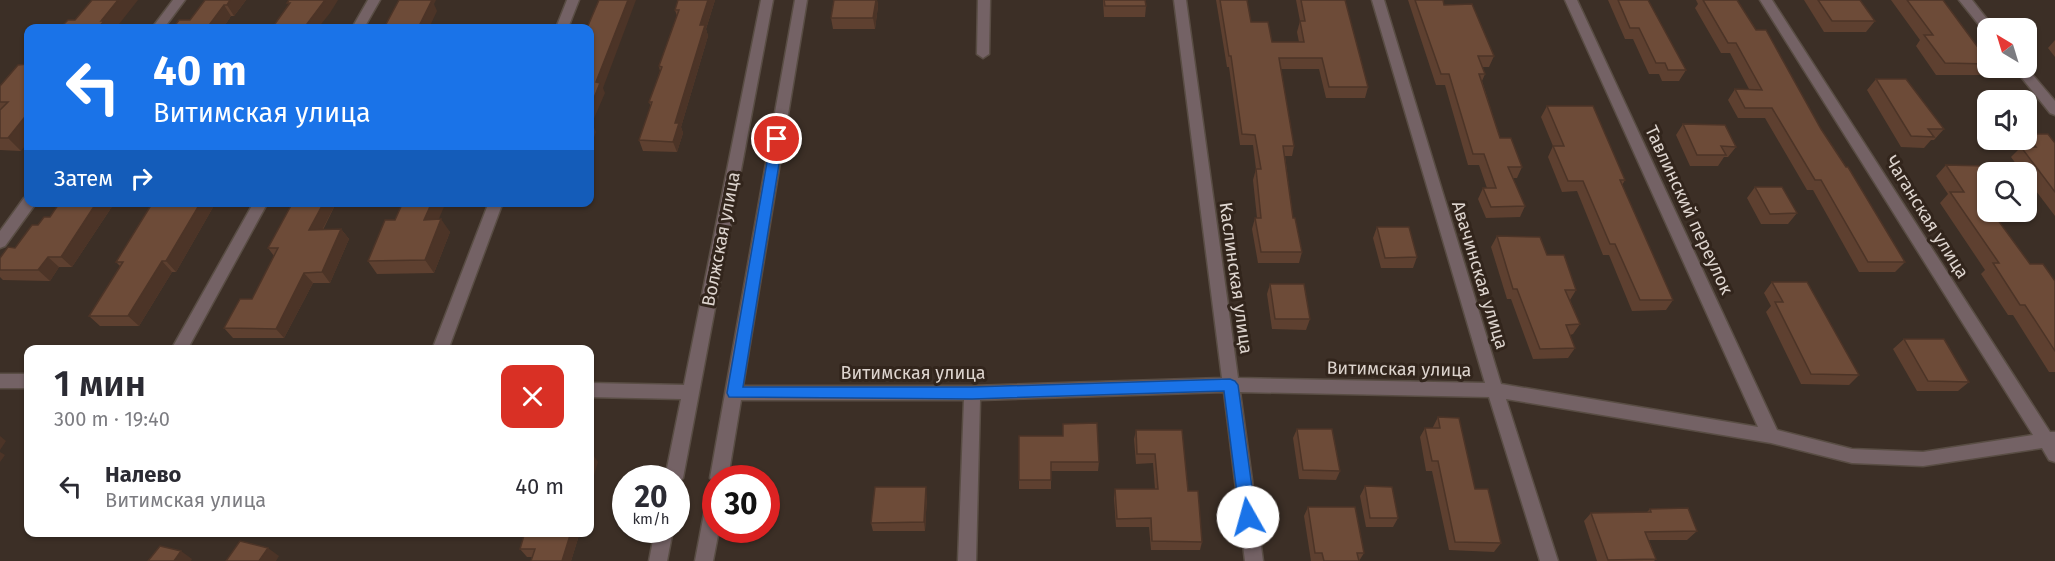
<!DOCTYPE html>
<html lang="ru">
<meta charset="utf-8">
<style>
:root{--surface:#fff;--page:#f7f7f7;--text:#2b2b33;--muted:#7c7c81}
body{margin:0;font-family:"Fira Sans",sans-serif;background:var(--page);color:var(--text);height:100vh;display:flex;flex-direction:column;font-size:22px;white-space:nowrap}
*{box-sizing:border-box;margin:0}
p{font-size:20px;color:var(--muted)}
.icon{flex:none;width:33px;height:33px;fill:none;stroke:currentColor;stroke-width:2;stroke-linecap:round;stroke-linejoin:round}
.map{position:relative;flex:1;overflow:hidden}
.sheet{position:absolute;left:24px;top:345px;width:570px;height:192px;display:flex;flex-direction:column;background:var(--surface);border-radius:12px;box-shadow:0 2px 4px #0004}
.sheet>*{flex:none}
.guide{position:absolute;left:24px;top:24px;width:570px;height:183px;border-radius:12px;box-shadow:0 2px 4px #0004;background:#1a73e8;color:#fff;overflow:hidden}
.needle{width:39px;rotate:322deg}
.fabs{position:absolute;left:1977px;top:18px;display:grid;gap:12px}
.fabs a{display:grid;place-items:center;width:60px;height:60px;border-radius:12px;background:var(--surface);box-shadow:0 2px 4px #0004;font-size:30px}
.speed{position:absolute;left:612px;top:465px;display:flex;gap:12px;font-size:30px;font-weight:700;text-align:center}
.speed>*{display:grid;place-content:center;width:78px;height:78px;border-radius:50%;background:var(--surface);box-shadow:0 2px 4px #0004;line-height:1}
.speed small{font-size:15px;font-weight:400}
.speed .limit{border:9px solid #d22;background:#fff;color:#111}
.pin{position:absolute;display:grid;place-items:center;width:51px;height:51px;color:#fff;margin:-26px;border:3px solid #fff;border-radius:50%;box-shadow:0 2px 6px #0007}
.me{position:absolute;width:66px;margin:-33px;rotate:353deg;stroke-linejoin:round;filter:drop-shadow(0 0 4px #0008)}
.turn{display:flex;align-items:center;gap:21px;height:126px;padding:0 30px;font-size:27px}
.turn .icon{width:78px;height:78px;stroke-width:2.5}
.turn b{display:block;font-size:42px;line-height:51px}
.then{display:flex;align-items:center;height:57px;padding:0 30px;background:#0003;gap:12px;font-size:22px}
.round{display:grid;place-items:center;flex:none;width:63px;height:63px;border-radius:12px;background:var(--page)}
.headline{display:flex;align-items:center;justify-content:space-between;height:102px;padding:0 30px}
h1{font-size:36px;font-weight:600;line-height:45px}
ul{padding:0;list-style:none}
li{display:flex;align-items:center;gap:18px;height:78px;padding:0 30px}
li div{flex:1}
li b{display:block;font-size:22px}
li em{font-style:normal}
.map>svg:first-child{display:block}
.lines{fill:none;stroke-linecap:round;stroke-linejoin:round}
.minor-casing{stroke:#594d44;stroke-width:3}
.minor{fill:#746265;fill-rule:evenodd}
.wall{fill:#5e4030}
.shaded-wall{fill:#4c3427}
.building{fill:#6d4b38;stroke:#4c3427;stroke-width:1.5}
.route{fill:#1a73e8;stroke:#114b97;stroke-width:1.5}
.labels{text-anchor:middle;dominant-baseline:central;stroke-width:6;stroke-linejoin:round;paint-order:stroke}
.street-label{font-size:18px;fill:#ddd4ce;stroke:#32251c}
</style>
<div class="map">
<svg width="2055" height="561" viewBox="0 0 2055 561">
<rect width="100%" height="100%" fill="#3c2f26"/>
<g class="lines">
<g class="minor-casing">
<path id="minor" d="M173,0H185L164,28H152Z
M368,0H380L364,28H352Z
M567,0H579L568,28H556Z
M761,0H773L683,478L676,485V478H665L681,399L590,397V383L684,385Z
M795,0H807L743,386H972L1222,378L1174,0H1186L1238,378L1485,383L1372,0H1384L1501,384L1758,427L1565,0H1577L1777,430L1852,449L1923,452L2033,435L1760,0H1772L2050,432H2055V462L2049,460L2042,448L1923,466L1852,463L1771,443L1506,399L1558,561H1540L1489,397L1240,392L1263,561H1245L1224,392L980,400L976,561H958L964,400H741L728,478H716V484L710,478Z
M978,0H990L989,54L983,58L977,54Z
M1959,0H1972L1994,28H1988V32L1984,31Z
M2026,67L2055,101V115L2050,113L2014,68Z
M28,197V202H36L34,206L5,246L0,248V231L24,198Z
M254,202H268L187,350H171Z
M489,202H503L448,350H432Z
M0,374H28V388H0Z
M716,490V530H719L713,561H695L707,498L710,492Z
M655,530H673L667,561H649Z"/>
</g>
<use href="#minor" class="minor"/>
</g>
<path class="wall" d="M205,0H246L234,16H231L223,28L190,20Z
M678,0H715L706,29L708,36L681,127L683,133L677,152L643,151L639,140L651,107L649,102L660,71L659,66L677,16L675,10Z
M834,0H877L878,6L875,29H833L831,18Z
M1103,0H1145L1146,6L1145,17H1104Z
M1216,0H1247L1251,22L1272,42H1299L1297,32L1300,21L1296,0H1345L1368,87L1365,98H1326L1319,69H1281L1294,146L1292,156H1285L1293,218L1302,252L1299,263H1258L1252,229L1255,218H1257L1253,180L1256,169L1253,145H1240L1229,67H1227Z
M1408,0H1443L1444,5L1494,56L1489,67H1482L1485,74L1482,81L1500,138L1522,167L1517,178H1513L1525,206L1520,217L1486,218L1478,199L1483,188H1487L1479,165H1468L1445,85H1436Z
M1608,0H1648L1686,70L1679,81H1662L1659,74H1649L1633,39H1625Z
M1696,0H1737L1756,30L1821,129L1905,262L1895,272H1859L1813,190H1807L1765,118H1738L1728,100L1735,89H1749L1730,53H1721L1695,8L1698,4Z
M1804,0H1860L1875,21L1866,32H1824Z
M1891,0H1943L1988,61V66L1980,75H1936L1916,46L1920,40Z
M2055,40V57L2048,48Z
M28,64L21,151L0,150V86Z
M1876,79L1944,129L1934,140H1931L1924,148L1901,147L1867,90Z
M1547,106L1625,180L1622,185L1673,300L1666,310L1632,311L1609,255H1603L1577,191L1562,192L1548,157L1553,146L1541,117Z
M1683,124L1736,147L1728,157H1724L1718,166H1690L1676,135Z
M2026,134L2055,143V216L2026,178V172H2022L2011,157L2019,149L2016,145L2021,140H2026Z
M1946,165L1988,172V212H2013L2008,216H1995L2030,264L2055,281V372H2049L2013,315H2008L1981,274L1985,270L1940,203L1948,194L1936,176Z
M1755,187L1797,213L1788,224H1761L1747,198Z
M60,202H115L72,267H59L50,281L3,280L0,277V258L15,248L50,217Z
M153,202H216L176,272H172L139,326H100L89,316L120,266L116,262Z
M293,202H372V204L336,203L323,230L341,229L349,239L330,283H313L284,338H233L224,328L252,299L274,256L268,248Z
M395,220H438L450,232L434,273L377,274L368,261Z
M1377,227L1417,257L1413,268H1381L1373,238Z
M1497,236L1547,255L1576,290L1570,300L1580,324L1573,334L1570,335L1575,348L1568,358L1533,359L1511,299H1507L1491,247Z
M1772,282L1859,375L1849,385L1801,384L1766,312L1771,306L1764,293Z
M1270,284L1310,319L1306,330L1272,329L1267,294Z
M1904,339L1969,382L1958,391H1917L1893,349Z
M1438,417L1475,489L1501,543L1494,552L1449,550L1432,471H1426L1420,437L1425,428H1433V427Z
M1063,424L1099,462L1098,471H1051V489H1019V436H1063Z
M1297,429L1340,471L1336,480L1299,479L1293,438Z
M1136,430L1188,491L1202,542L1200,550H1151L1149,527H1116L1114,498L1115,489H1155L1153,463L1136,464L1134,439Z
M1365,486L1398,518L1393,527H1366L1360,496Z
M927,496L925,531H873L871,523Z
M1308,507L1364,553L1359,561H1311L1304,516Z
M1650,509L1697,531L1687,540H1649L1656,559L1654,561H1597L1584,521L1591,513L1647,512Z
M525,532H580L571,561H531L532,557H527L520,549Z"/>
<path class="shaded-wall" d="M118,0H138L116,28H98L101,21Z
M230,0H246L234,16L227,5Z
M325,0H338L330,13L318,28H304Z
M425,0H436L434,4L437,11L429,28H418Z
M628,0H636L603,88L605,93L592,123L596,132L590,149V108L596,82Z
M708,0H715L706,29L708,36L681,127L683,133L677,152L673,142L675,123L700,25Z
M876,0H877L878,6L875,29L873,18Z
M224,5L231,16L223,28H207Z
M28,113V142L21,151L8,138Z
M97,202H115L72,267L61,257Z
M201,202H216L176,272L166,261Z
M324,202L336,203L317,240L309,230Z
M432,202H446L433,233L424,220Z
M441,219L450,232L434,273L425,260Z
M341,229L349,239L330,283L322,272Z
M48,257L59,267L50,281L38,270Z
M162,261L172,272L139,326L128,316Z
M304,273L313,283L284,338L276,329Z
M0,436L6,441L0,450Z
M0,452L5,455L0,462Z
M592,453L598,462L590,489V461Z
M926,487L927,496L925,531L924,522Z
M571,532H580L571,561H562Z
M268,548L279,556L276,561H259Z
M181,551L192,559L191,561H174Z"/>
<path class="building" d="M92,0H118L101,21H104L98,28H60L68,20H75Z
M205,0H230L227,5H224L207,28H173L179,20H190Z
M289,0H325L304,28H272L290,3H287Z
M399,0H432L418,28H384Z
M599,0H628L596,82L600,83L590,108V28H587Z
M678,0H708L700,25H705L675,123H679L673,142L639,140L652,102H649L662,67L659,66L679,10H675Z
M834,0H876L873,18H831Z
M1104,0H1145L1146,6H1105Z
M1220,0H1247L1251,22H1268L1272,42H1304L1300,21H1305L1301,0H1345L1368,87H1329L1322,58H1279L1294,146H1283L1293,218H1295L1302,252H1261L1255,218H1261L1256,169H1261L1255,135L1242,134L1231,56H1229Z
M1415,0H1443L1444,5L1472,4L1494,56H1478L1485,74H1479L1500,138H1511L1522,167H1508L1525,206L1491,207L1483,188H1496L1484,154H1473L1449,74H1441Z
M1618,0H1648L1686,70H1668L1665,63H1656L1639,28H1630Z
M1703,0H1737L1756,30H1766L1821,129L1846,167H1848L1905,262H1868L1821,180H1815L1772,108H1745L1735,89L1762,90L1736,43H1728Z
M1818,0H1860L1875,21H1832Z
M1907,0H1943L1988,61V64L1945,63L1924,35H1933Z
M28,64V113L8,138H0V110L8,102H0V86L18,65Z
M1876,79H1906L1944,129H1928L1934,137L1911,136Z
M1547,106H1593L1625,180H1620L1673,300H1640L1615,244H1610L1583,181H1568L1553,146H1564Z
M1683,124L1725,125L1736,147L1721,146L1726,155H1697Z
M2026,134H2048L2055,143V192L2021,147H2036Z
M1946,165L1985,166L1990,172H1988V212H1992L2030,264H2043L2055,281V351L2025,305H2020L1993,263H1999L1950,192H1964Z
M1755,187H1782L1797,213L1770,214Z
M60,202H97L61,257H48L38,270H0V258L8,247L15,248L32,225H38L44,217H50Z
M153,202H201L166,261H162L128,316H89L123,262H116Z
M293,202H324L309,230L341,229L322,272L304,273L276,329L224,328L240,299H252L278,248H268Z
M403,202H432L424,220L441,219L425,260L368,261L385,220H395Z
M1377,227H1409L1417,257L1385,258Z
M1497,236L1540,237L1547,255H1564L1576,290H1565L1580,324L1566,325L1575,348L1540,349L1517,289H1513Z
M1772,282H1807L1859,375L1811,374L1775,302H1783Z
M1270,284H1304L1310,319H1275Z
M1904,339H1944L1969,382L1928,381Z
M1438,417L1459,418L1475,489H1488L1501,543L1455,542L1438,461H1432L1425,428H1440Z
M1097,423L1099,462H1051V480H1019V436H1063V424Z
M1297,429H1332L1340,471L1303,470Z
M1136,430H1182L1188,491H1198L1202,542L1152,541L1151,518L1117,519L1115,489H1158L1155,454H1137Z
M590,453H592L590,461Z
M1365,486L1392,487L1398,518H1370Z
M875,487H926L924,522L871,523Z
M1308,507H1355L1364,553H1357L1359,561H1324L1322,553H1315Z
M1688,508L1697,531L1645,532L1656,559L1608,560L1591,513L1651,512L1650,509Z
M525,532H571L562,561H531L535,549H520Z
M240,541L268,548L259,561H226Z
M160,546L181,551L174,561H148Z"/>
<path class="route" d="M777,134L783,139L743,387H972L1230,379L1235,381L1238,385L1256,517L1253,522L1248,524L1242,522L1240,517L1224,391L972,399L729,397L727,393L771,139Z"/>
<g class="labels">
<g class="street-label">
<text transform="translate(1689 210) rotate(65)">Тавлинский переулок</text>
<text transform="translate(1927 217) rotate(58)">Чаганская улица</text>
<text transform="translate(721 239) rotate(-79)">Волжская улица</text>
<text transform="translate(1480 275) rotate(73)">Авачинская улица</text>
<text transform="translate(1236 278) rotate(82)">Каслинская улица</text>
<text transform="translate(1399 369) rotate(1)">Витимская улица</text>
<text x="913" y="373">Витимская улица</text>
</g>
</g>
</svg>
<div class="fabs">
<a><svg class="needle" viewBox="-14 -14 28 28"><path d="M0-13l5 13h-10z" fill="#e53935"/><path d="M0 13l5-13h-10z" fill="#7c7c81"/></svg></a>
<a><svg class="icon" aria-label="sound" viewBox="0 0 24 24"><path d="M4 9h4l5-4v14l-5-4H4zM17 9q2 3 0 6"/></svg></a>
<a><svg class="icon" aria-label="search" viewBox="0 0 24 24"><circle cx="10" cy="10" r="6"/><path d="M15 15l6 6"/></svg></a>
</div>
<div class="speed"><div>20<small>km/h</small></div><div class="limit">30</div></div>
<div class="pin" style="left:777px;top:139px;background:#d93025"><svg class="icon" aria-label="arrive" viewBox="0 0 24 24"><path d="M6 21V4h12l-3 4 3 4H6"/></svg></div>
<svg class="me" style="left:1248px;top:517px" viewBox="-20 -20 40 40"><circle r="19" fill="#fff"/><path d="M0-13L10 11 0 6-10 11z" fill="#1a73e8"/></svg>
<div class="guide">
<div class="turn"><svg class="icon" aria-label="left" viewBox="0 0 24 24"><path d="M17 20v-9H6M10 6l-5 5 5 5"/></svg><div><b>40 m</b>Витимская улица</div></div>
<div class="then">Затем<svg class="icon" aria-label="right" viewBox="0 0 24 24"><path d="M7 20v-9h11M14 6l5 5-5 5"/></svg></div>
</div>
<section class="sheet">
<div class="headline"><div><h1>1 мин</h1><p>300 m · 19:40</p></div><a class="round" style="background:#d93025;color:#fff"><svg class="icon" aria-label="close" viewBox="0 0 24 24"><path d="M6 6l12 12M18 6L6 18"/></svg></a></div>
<ul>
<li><svg class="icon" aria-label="left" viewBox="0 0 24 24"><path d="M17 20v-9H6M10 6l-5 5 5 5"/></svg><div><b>Налево</b><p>Витимская улица</p></div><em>40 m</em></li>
</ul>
</section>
</div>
